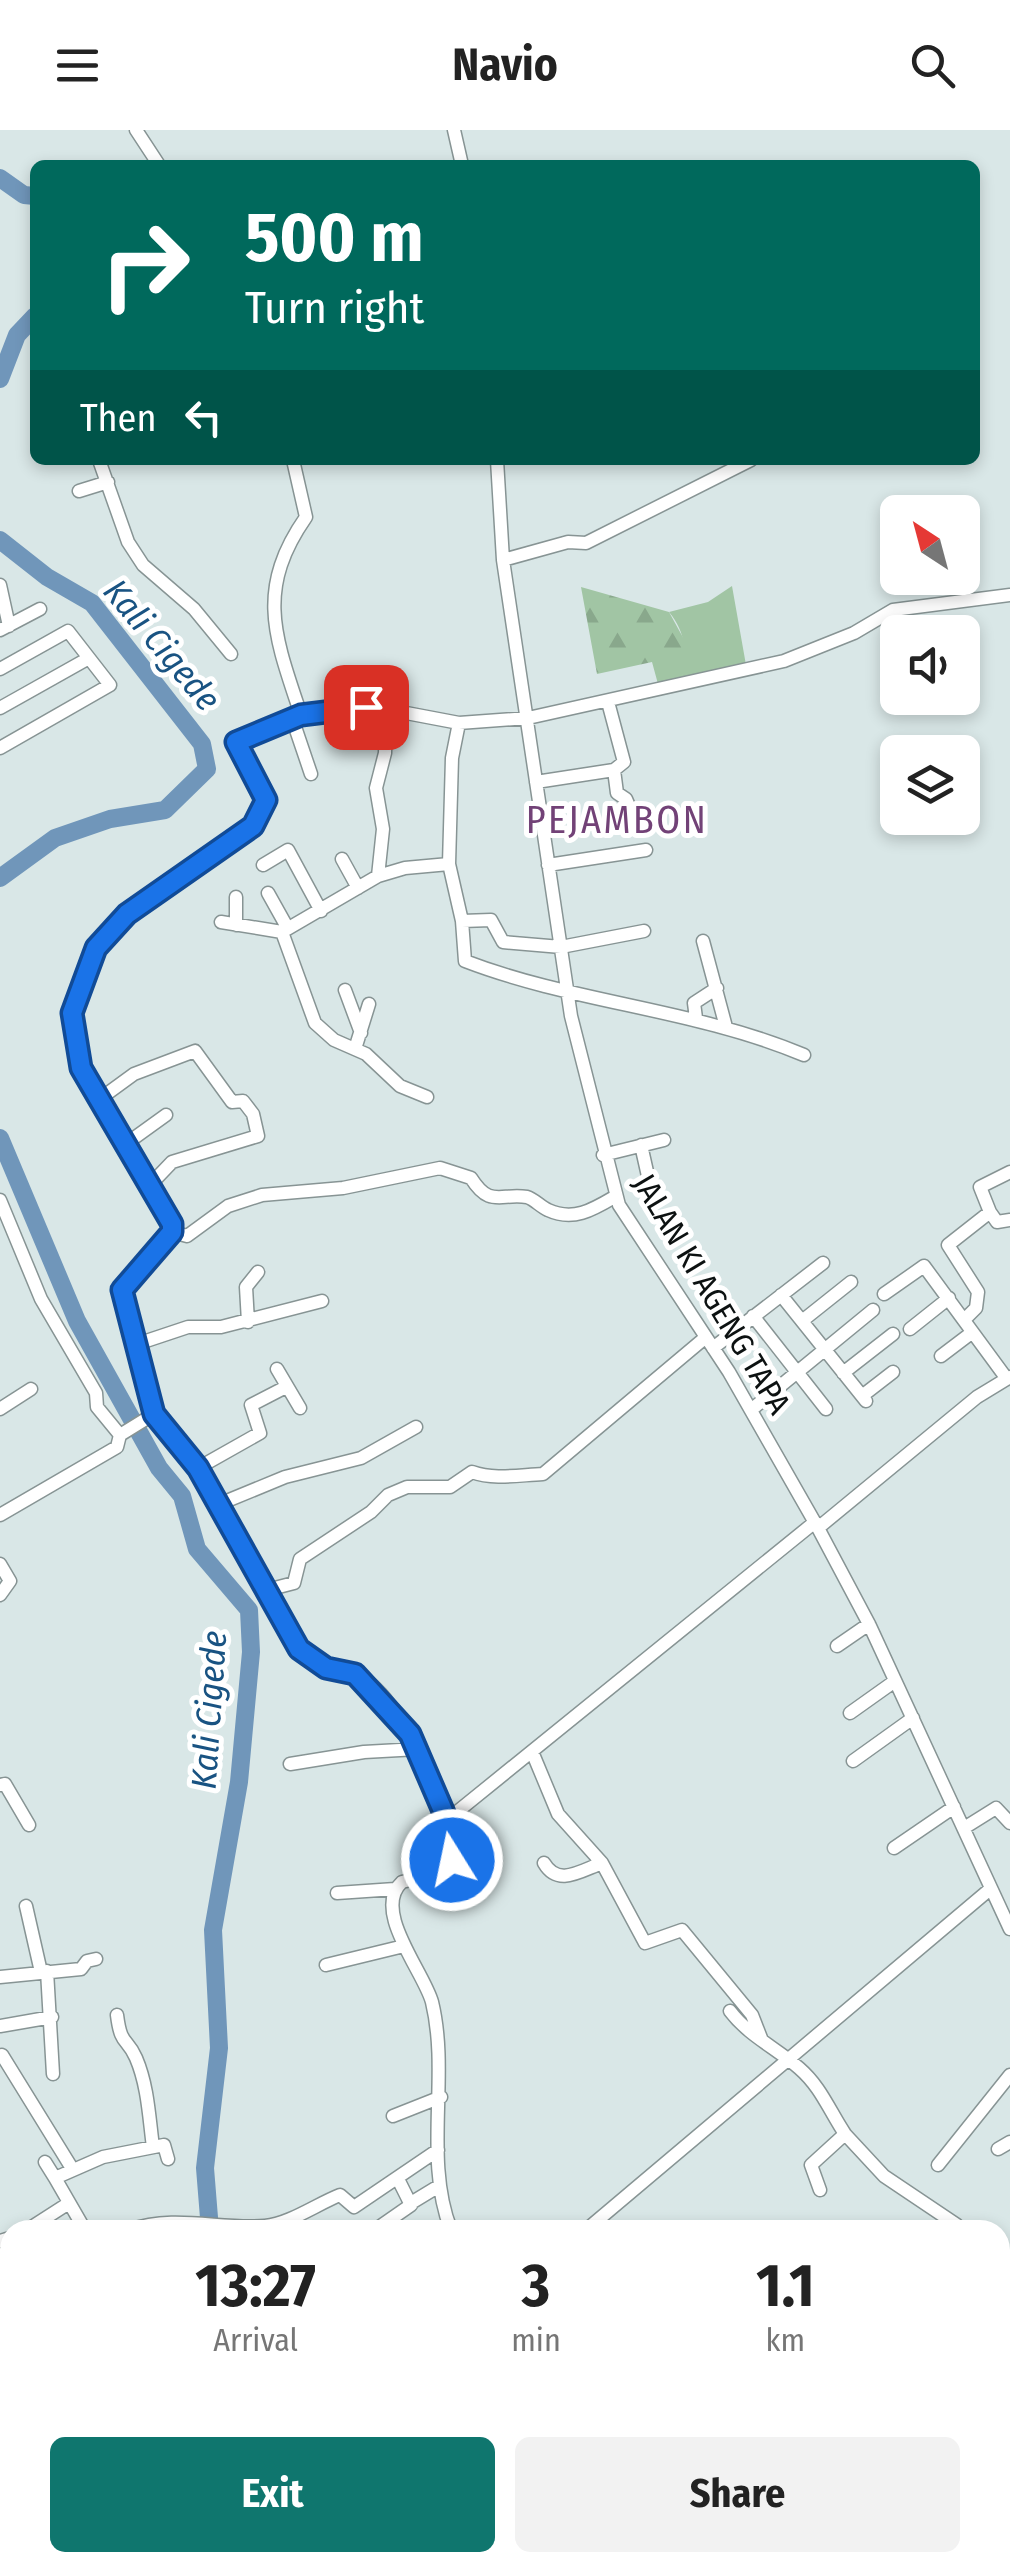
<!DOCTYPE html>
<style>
:root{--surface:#fff;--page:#f2f2f2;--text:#222;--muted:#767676;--accent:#0f766e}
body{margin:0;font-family:"Fira Sans Condensed",sans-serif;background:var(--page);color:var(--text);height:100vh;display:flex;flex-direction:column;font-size:38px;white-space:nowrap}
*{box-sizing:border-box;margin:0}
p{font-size:32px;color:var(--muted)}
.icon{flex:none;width:55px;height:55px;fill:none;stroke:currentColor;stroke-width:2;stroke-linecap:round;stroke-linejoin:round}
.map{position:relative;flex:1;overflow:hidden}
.drawer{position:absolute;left:0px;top:2090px;width:1010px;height:352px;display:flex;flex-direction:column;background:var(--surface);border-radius:30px 30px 0 0;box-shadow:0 5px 15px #0003}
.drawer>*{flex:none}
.top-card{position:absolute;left:30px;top:30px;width:950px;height:305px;border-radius:15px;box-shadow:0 5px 15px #0003;background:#00695c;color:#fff;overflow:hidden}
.needle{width:65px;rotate:324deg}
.tools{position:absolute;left:880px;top:365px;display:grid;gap:20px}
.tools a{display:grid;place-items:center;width:100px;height:100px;border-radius:15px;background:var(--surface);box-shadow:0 5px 15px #0003;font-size:50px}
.pin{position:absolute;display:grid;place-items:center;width:85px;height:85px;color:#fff;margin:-42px;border-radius:20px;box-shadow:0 5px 15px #0006}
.me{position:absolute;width:110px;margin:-55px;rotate:350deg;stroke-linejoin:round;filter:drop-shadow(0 0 8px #0008)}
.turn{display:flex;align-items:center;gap:35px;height:210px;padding:0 50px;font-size:45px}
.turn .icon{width:130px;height:130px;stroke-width:2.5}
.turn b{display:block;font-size:70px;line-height:85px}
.then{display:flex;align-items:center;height:95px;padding:0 50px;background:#0003;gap:20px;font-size:38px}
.eta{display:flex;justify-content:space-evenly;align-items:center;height:170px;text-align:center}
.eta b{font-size:60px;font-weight:700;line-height:70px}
.primary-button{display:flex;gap:20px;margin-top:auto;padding:20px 50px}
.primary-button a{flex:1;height:115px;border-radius:15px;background:var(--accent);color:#fff;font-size:40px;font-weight:700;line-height:115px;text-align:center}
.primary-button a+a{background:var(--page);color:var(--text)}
header{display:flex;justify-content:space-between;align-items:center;height:130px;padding:0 50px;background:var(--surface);font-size:45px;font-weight:700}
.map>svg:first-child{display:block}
.green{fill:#a1c5a4}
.forest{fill:url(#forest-firs)}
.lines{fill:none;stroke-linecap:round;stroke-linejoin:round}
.river{stroke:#7096ba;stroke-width:18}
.minor-casing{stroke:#879494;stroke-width:15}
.minor{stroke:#fff;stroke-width:12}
.route-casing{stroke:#114b97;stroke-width:25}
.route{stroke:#1a73e8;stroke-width:18}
.labels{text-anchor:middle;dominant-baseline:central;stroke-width:10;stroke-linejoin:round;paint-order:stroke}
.street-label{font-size:32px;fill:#0c1111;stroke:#fff}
.water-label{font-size:35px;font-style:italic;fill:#195382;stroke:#fff}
.quarter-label{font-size:38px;letter-spacing:2.5px;fill:#724277;stroke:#fff}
</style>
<header><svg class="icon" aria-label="menu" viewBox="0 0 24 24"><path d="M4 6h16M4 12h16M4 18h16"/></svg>Navio<svg class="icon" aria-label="search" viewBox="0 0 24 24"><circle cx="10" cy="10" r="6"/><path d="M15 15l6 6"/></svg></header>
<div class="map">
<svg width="1010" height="2441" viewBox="0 0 1010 2441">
<defs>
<pattern id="forest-firs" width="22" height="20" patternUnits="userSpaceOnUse" patternTransform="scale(2.5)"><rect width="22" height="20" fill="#a1c5a4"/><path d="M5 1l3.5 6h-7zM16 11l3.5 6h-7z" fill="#89a88c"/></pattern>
</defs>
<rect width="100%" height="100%" fill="#d9e7e7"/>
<path class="green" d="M732,456L746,535L681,549C688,526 686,502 669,482L708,472Z"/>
<path class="forest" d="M581,457L669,482L691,522L681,549L658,554L652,532L597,544Z"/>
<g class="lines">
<path class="river" d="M0,48L24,65L35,66
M0,249L17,205L35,186
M0,410L47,447L92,473L202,614L207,639L165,680L110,689L55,708L0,748
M0,1008L77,1191L159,1338L182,1366L197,1419L249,1480L251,1522L239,1652L213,1800L219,1918L205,2038L210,2100
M228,2432V2441"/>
<g class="minor-casing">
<path id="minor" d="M136,0L159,35
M454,0L462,35
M99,330L128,412L143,435L194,479L231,524
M293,330L306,387C255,460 275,507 301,585
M497,330L503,430L571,886L619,1075L729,1242L818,1398L869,1494L1010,1799
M79,361L108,352
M503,430L568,412L586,413L751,330
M0,455L9,496
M0,500L40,479
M0,539L68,501L110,555L0,618
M0,578L89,528
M292,588L311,644
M614,640L617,663L626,669L635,690
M536,652L614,640L624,632L608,572
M342,729L358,758
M449,734L462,791L465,831C574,873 695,879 804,925
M263,735L288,720L321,781
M548,735L646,720
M378,746L383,699L376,658L385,623L386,580
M268,763L287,797
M236,767V795
M462,791L491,790L503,812L561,817L644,801
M221,792L282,802
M703,811L726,897
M345,860L361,903
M696,888L694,873L717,858
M355,919L369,874
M427,967L400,956L366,924L334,910L315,893L282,802L378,746L405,738L449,734L452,628L459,593
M97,971L134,944L195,921L232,972L243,971L253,984L258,1006L172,1032L150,1055
M641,1015L650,1055
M123,1016L166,985
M603,1025L664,1010
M0,1070L41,1169L96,1263L97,1277L120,1305
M990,1082L997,1092L1010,1090
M172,1102L187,1106L228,1076L262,1065L343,1058L440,1038L471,1048C490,1078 500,1063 527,1067C534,1069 541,1077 548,1080C574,1092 594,1079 616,1066
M884,1164L924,1136L1007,1249
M781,1165L866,1271
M753,1186L826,1279
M966,1188L976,1178L978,1162L948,1115L990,1082L980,1057L1010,1042
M802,1191L851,1152
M248,1192L246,1157L258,1142
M910,1199L949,1168
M137,1214L188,1197H221L322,1171
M713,1218L823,1133
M941,1226L970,1204
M277,1239L300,1278
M843,1243L893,1204
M862,1266L893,1242
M0,1279L31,1259
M751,1280L873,1180
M198,1338L260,1303L251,1275L284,1258
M217,1375L285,1347L361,1328L416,1297
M0,1385L117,1317L120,1305L154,1284
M818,1398L977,1267L1010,1247
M0,1434L10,1451L0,1465
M267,1460L294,1453L300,1429L371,1382L388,1365L407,1357H450L472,1342C494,1350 519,1345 543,1344L706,1207
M837,1516L869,1494
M850,1583L895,1551
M533,1624L558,1684L602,1733L645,1813L682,1800L752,1885L761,1908
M853,1631L913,1588
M290,1634L364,1622L418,1619
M0,1655L5,1654L29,1695
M447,1690L815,1392
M964,1698L996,1678L1010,1693
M894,1718L954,1677
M544,1733C558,1757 580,1741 602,1733
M337,1763L395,1759
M26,1776L41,1842
M326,1835L404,1816
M47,1841L53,1944
M0,1847L81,1839L87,1831L96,1829
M730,1881C748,1905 776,1918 799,1938C821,1957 829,1980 845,2004L811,2035L820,2060
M117,1885C121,1917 127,1907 136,1928C148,1956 149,1987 153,2017
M0,1896L52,1887
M2,1925L73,2040
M393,1986L441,1967
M845,2004L884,2046L957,2095
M998,2019L1010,2012
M45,2032L55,2048
M938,2035L1010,1945
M411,2073L439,2056
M27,2100L69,2073
M85,2100L55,2048L103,2027L164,2015L168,2029
M130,2100C174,2084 221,2100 265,2096C289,2094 317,2074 340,2065L354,2077L438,2020
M375,2100L411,2075L398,2049
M451,2100C423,2028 450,1946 432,1872C424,1842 371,1780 402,1752L450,1740C463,1695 400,1561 355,1544C334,1536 317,1535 299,1519L198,1338L154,1284L123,1160L172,1102L173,1094L81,937L72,883L96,818L127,784L253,696L266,670L235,618L241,606L301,585L343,578H380L459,593L528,588L784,531L854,503L893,480L1010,465
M586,2100L989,1760
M0,2111L10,2108
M0,2159L10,2164
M0,2202L10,2199
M0,2317L10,2314
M80,2432L82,2441
M399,2432L401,2441
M580,2432L581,2441
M833,2432L836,2441
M293,2441V2432
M520,2441L529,2432
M593,2441L611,2432
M637,2441L651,2432"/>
</g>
<use href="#minor" class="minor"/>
</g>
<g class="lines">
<g class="route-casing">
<path id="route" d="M366,577L301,585L236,612L266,670L253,696L127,784L96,818L72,883L81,938L172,1094V1102L122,1160L154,1284L198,1338L299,1519L326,1538L355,1544L410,1604L447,1690L452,1730"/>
</g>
<use href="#route" class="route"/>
</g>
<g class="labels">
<g class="street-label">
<text transform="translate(712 1164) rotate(59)">JALAN KI AGENG TAPA</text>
</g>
<g class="water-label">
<text transform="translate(162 515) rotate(50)">Kali Cigede</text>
<text transform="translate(209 1580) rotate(-86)">Kali Cigede</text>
</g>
<g class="quarter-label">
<text x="617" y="690">PEJAMBON</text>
</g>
</g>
</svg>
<div class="tools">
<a><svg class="needle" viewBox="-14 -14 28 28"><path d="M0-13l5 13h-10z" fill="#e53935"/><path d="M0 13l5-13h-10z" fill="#767676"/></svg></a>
<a><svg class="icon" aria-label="sound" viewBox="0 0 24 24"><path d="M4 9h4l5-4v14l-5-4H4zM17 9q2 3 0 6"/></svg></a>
<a><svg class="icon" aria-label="layers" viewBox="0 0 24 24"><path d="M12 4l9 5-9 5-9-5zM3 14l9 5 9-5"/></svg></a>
</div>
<div class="pin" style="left:366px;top:577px;background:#d93025"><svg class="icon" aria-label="arrive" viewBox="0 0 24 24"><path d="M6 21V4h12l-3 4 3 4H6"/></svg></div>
<svg class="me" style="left:452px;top:1730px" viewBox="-20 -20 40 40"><circle r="17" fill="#1a73e8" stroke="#fff" stroke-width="3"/><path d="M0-11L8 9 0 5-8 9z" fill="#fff"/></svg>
<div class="top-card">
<div class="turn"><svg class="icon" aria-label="right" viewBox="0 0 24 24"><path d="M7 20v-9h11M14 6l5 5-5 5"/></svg><div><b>500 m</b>Turn right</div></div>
<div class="then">Then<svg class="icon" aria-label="left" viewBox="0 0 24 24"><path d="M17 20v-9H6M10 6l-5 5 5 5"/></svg></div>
</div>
<section class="drawer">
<div class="eta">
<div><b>13:27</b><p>Arrival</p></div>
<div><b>3</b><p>min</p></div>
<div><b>1.1</b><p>km</p></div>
</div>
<div class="primary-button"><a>Exit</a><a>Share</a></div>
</section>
</div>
